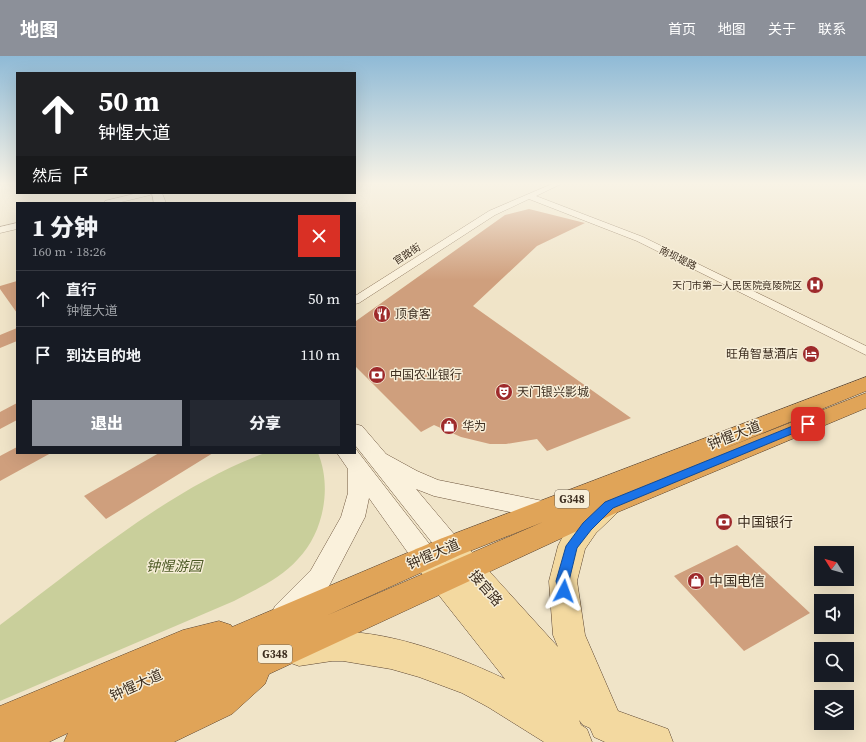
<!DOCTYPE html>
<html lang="zh">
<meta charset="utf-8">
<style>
:root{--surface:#171b24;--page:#242831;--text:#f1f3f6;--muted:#9ea1a6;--line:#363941;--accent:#8c9099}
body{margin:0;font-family:"Source Serif 4","Noto Sans SC",serif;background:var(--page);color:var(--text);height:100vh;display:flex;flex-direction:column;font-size:15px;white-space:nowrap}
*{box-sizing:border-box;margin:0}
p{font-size:13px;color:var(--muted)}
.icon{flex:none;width:22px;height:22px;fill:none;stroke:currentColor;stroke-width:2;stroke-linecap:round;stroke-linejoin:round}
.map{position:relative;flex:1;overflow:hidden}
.details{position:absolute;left:16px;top:146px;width:340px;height:252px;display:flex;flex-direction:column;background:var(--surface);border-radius:0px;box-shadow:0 4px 16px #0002}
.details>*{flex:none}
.top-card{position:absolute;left:16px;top:16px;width:340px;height:122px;border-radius:0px;box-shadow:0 4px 16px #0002;background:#202124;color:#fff;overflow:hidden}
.needle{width:26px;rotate:307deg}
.tools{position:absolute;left:814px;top:490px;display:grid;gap:8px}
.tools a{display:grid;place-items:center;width:40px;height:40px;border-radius:0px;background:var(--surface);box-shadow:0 4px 16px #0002;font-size:20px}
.pin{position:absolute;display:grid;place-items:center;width:34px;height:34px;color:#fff;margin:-17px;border-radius:8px;box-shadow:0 2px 6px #0006}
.me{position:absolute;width:44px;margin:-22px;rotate:4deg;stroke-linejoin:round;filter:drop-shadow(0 0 3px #0008)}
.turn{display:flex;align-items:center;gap:14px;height:84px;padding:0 16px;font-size:18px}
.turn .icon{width:52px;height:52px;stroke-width:2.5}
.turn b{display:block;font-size:28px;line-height:34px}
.then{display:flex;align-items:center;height:38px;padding:0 16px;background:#0003;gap:8px;font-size:15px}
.round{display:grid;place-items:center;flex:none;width:42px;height:42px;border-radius:0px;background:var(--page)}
.headline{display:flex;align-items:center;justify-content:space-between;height:68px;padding:0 16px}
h1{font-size:24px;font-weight:800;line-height:30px}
.button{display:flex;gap:8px;margin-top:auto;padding:8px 16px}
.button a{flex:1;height:46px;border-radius:0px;background:var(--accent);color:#fff;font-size:16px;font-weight:800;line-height:46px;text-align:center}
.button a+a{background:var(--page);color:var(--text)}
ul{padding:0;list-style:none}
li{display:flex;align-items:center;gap:12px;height:56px;padding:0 16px;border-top:1px solid var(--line)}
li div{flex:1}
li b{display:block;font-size:15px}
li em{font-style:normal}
header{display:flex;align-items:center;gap:24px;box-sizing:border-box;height:56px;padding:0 20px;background:var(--accent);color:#fff}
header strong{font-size:19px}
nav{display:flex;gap:22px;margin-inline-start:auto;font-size:14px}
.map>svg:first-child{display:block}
.green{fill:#c9cf9b}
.building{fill:#cf9f7d}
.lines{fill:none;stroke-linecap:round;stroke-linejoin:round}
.street-casing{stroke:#8d765c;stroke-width:1}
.secondary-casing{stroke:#6f573f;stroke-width:1}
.primary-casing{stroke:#5b4430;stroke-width:1}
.highway-casing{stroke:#5b4430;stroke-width:1}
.street{fill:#faf1dc;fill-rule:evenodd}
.secondary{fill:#faf1dc;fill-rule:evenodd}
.primary{fill:#f3d9a0;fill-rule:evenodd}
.highway{fill:#e0a458;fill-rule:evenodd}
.route{fill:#1a73e8;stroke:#114b97}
.labels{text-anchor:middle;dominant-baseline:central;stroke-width:3;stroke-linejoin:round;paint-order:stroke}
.far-street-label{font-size:10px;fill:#3d2e20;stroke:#f7eed8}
.far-poi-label{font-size:10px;fill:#3d2e20;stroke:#f7eed8;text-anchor:end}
.shield{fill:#f7eed8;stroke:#756857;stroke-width:1}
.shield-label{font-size:11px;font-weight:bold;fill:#3d2e20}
.poi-label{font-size:12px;fill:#3d2e20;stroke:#f7eed8;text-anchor:start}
.near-street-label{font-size:14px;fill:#3d2e20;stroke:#f7eed8}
.near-poi-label{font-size:14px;fill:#3d2e20;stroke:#f7eed8;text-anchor:start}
.near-park-label{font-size:14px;font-style:italic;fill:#4d5a26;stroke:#f7eed8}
</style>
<header>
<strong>地图</strong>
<nav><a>首页</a><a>地图</a><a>关于</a><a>联系</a></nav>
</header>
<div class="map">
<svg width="866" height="686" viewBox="0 0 866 686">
<rect width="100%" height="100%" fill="#f0e4c8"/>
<path class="green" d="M265,397H318C332,431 324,476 298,503C281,522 257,533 234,545L0,645V569C81,508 170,432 265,397Z"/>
<path class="building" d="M529,153L585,167L537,190L473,250L631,362L547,395L537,383L506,388H490L461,381L434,369L421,376L355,310L356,265L505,159Z
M17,225V257L0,233V230Z
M17,272V285L0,292V279Z
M17,347V364L0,373V356Z
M17,391V397H51L0,425V400Z
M159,397H213L106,463L84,440Z
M737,489L810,557L744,595L674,520Z"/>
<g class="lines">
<g class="street-casing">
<path id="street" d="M552,128H561L536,140L643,181L866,290V299L637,185L529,143L495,159L359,247L355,248V240L489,155Z
M138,137H151L150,139L117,147H104L105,145Z
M17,167V173L0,177V171Z"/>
</g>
<g class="secondary-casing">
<path id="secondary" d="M152,137H162L166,147H154Z
M355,368L362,370L386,398L417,415L438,424L543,445L551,448L555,454L551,460L543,463L434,440L416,433L459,484L462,491L459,498L450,501L441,498L355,389Z
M355,392L434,494L438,501L434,508L425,512L416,508L369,442L365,461L329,530L295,568L285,572L275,568L271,559L275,550L311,514L341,461L348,437V413L337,397H355Z"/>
</g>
<g class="primary-casing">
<path id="primary" d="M607,441L616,444L620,451L616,458L596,477L585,493L577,525L585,579L618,655L668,673L673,686H605L594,681L590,672L583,669L579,664L581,669L587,673L592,686H544L488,651L462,637L419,621L391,613L343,605H332L299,610L288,606L283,595L288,584C352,559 446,595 505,623L415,509L411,501L415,493C433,487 435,493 446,506L436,491L440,483L450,480L460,483L558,591L553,579L549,525L558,490L562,482L578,463L598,444Z"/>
</g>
<g class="highway-casing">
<path id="highway" d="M866,321V335L716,396L866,337V352L618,456L269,618L265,628L232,658L174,686H64L68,677L49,686H0V650L183,574L219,565L231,569L232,571L440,483ZM543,466L328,559L460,499Z"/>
</g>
<use href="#street" class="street"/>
<use href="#secondary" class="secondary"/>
<use href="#primary" class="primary"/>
<use href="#highway" class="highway"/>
</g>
<linearGradient id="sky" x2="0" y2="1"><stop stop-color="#8fbad6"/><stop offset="0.57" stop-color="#f8f3e6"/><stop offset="1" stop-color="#f8f3e6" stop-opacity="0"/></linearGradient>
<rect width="866" height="224" fill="url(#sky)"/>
<path class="route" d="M805,365H808L813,368L811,370L613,452L591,474L577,492L569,525L570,535L568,539L564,540L559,539L556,525L566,490L583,467L605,446Z"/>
<defs>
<g id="hospital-disc" transform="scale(0.9)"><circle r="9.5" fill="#9e2a2b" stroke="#f7eed8"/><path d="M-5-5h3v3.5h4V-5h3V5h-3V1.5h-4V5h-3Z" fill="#fff"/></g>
<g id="restaurant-disc" transform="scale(0.9)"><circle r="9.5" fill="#9e2a2b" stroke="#f7eed8"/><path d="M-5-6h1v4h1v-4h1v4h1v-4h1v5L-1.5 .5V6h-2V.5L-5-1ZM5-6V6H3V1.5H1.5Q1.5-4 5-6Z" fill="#fff"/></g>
<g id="hotel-disc" transform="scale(0.9)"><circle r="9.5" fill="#9e2a2b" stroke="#f7eed8"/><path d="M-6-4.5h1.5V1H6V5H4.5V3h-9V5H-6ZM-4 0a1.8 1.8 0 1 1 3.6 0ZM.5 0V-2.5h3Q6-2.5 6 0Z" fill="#fff"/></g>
<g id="bank-disc" transform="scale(0.9)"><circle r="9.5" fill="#9e2a2b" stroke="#f7eed8"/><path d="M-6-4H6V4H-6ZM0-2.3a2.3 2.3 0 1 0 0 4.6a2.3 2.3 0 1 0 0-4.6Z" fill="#fff"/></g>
<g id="theatre-disc" transform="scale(0.9)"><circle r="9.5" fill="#9e2a2b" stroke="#f7eed8"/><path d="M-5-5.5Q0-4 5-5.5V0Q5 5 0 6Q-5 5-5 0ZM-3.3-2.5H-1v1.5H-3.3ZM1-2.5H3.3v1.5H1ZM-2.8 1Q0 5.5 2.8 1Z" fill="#fff"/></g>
<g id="shop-disc" transform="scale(0.9)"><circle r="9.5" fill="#9e2a2b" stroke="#f7eed8"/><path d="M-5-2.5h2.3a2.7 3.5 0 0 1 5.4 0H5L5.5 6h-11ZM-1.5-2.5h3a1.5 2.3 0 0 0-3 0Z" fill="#fff"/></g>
</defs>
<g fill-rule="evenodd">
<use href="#hospital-disc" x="815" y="229"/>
<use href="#restaurant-disc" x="382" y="258"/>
<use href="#hotel-disc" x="811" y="298"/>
<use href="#bank-disc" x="377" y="319"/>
<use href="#theatre-disc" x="504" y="336"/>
<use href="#shop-disc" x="449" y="370"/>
<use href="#bank-disc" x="724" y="466"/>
<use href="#shop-disc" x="696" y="525"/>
</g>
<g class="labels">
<g class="far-street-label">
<text transform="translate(407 198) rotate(-33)">官路街</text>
<text transform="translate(678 202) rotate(26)">南坝堤路</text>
</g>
<g class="far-poi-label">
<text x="802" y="229">天门市第一人民医院竟陵院区</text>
</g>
<g class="shield">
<rect x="555" y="434" width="34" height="18" rx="3"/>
<rect x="258" y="589" width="34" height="18" rx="3"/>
</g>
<g class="shield-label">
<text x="572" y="443">G348</text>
<text x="275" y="598">G348</text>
</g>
<g class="poi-label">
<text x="395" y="258">顶食客</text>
<text x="798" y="298" text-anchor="end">旺角智慧酒店</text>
<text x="390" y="319">中国农业银行</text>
<text x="517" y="336">天门银兴影城</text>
<text x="462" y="370">华为</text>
</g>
<g class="near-street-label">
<text transform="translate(734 379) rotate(-21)">钟惺大道</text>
<text transform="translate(433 498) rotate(-23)">钟惺大道</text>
<text transform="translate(486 532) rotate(49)">接官路</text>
<text transform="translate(136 629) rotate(-24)">钟惺大道</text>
</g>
<g class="near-poi-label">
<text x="737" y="466">中国银行</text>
<text x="709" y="525">中国电信</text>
</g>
<g class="near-park-label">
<text x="174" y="510">钟惺游园</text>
</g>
</g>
</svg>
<div class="tools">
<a><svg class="needle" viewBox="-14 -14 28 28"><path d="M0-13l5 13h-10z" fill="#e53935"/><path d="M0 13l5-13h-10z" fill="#9ea1a6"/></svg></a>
<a><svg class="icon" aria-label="sound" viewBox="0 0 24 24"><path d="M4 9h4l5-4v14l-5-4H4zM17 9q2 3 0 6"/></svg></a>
<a><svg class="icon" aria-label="search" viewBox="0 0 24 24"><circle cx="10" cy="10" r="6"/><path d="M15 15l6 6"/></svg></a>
<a><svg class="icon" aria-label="layers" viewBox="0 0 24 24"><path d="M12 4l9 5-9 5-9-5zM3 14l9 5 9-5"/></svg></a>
</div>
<div class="pin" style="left:808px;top:368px;background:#d93025"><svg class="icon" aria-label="arrive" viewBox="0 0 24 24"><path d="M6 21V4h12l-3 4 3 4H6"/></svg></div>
<svg class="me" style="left:564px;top:535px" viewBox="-20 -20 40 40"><path d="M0-17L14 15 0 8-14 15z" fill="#1a73e8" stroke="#fff" stroke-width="4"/></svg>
<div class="top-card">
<div class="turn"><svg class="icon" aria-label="ahead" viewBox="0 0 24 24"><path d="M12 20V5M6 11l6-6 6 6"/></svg><div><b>50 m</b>钟惺大道</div></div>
<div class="then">然后<svg class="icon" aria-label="arrive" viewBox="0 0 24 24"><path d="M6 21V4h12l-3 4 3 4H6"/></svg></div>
</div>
<section class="details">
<div class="headline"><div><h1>1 分钟</h1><p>160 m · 18:26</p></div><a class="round" style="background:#d93025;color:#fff"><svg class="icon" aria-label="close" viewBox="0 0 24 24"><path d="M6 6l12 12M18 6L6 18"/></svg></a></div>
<ul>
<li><svg class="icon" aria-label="ahead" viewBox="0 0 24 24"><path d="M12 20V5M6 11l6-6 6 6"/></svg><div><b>直行</b><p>钟惺大道</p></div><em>50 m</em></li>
<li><svg class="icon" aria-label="arrive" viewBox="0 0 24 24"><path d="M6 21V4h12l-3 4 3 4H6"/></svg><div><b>到达目的地</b></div><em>110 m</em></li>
</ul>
<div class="button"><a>退出</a><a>分享</a></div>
</section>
</div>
